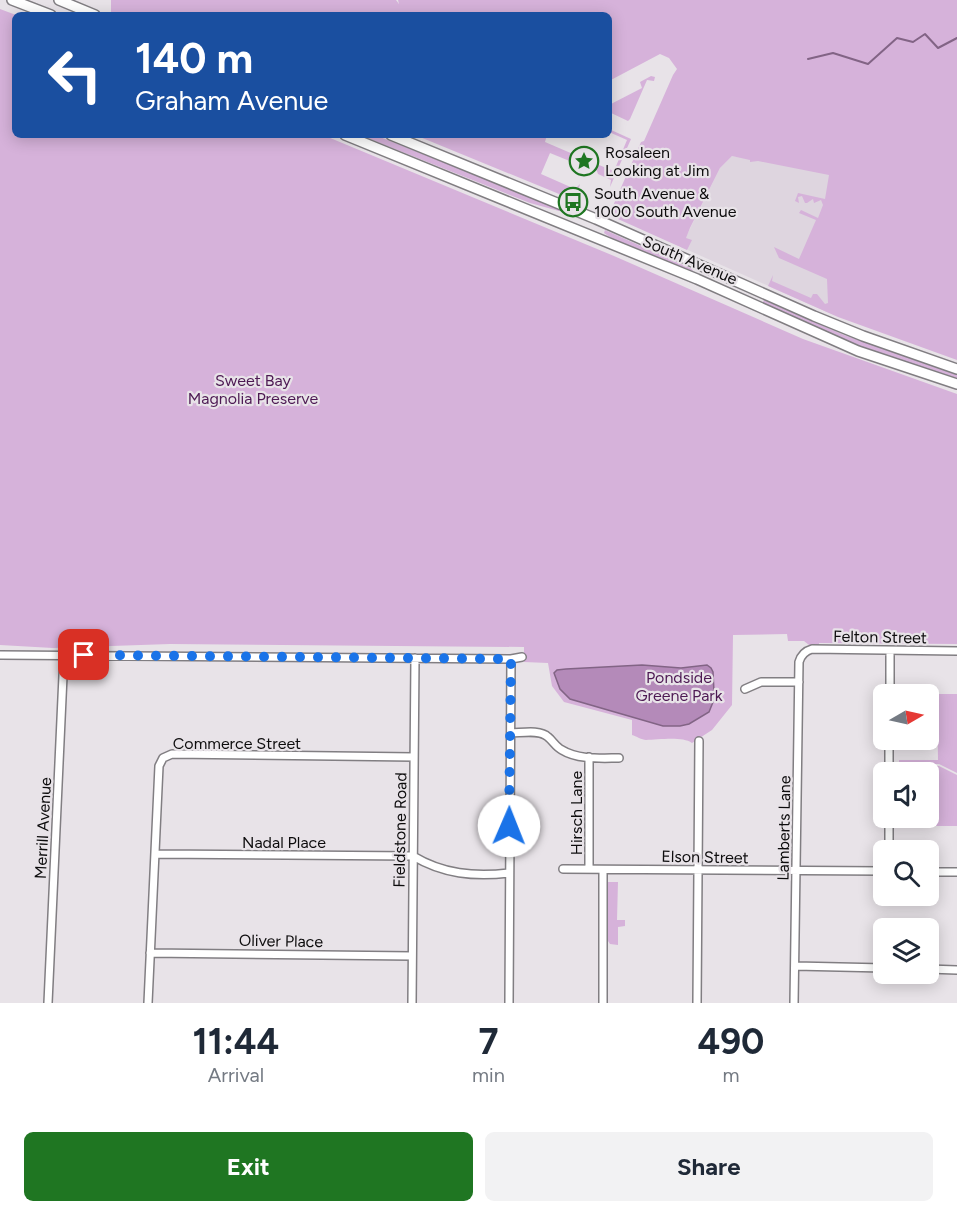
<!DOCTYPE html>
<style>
:root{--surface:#fff;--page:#f2f2f3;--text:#1f2937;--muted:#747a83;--accent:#1f7622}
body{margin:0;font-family:Figtree,sans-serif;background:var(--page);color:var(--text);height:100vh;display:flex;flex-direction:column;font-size:22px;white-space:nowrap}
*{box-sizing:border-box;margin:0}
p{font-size:20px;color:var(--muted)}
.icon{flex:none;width:33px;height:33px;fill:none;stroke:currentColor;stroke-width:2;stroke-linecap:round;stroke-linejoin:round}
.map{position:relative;height:1003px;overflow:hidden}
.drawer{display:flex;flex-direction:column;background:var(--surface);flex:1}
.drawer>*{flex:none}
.top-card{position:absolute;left:12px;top:12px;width:600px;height:126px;border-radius:9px;box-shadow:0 3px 15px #0003;background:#1a4fa0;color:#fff;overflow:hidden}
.needle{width:39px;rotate:81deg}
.buttons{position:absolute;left:873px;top:684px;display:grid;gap:12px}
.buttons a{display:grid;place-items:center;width:66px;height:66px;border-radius:9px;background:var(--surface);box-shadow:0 3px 15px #0003;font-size:30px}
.pin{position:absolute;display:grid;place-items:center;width:51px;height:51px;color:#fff;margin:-26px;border-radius:12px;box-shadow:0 3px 9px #0006}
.me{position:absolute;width:66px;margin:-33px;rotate:1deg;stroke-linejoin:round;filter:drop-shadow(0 0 4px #0008)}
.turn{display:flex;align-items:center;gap:21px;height:126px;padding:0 24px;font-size:27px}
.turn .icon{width:78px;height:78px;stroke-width:2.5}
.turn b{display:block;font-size:42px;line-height:51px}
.eta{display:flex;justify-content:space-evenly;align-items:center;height:102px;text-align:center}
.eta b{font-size:36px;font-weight:700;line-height:42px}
.cta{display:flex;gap:12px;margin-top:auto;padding:12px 24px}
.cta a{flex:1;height:69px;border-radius:9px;background:var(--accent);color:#fff;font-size:24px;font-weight:700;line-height:69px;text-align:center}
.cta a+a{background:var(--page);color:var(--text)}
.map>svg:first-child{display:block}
.built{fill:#ded5df}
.green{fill:#d6b2da}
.water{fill:#b48ab9;stroke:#826485;stroke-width:1.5}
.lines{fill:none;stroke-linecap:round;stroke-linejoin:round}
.stream{stroke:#826485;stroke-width:2}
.minor-casing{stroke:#817e82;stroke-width:10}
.tertiary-casing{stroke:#817e82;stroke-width:12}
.minor{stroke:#fff;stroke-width:7}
.tertiary{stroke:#fff;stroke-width:9}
.route{stroke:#1a73e8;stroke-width:10;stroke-dasharray:0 18}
.labels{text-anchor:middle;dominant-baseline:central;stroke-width:4.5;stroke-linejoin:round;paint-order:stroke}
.poi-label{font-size:16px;fill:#0d0c0d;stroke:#e8e3e8;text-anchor:start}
.street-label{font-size:16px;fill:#0d0c0d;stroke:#e8e3e8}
.park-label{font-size:16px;fill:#4d1953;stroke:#e8e3e8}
</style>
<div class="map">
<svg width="957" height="1003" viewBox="0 0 957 1003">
<rect width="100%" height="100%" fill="#e8e3e8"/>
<path class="built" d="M732,156L836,169L834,315L681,247L720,168Z"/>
<path class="green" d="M111,0H396L399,4L398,0H957V360L838,317L768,286L773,275L772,281L811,298L813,294H817L825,304L828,303L827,279L779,258L774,247L799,259L816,220L799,213L801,210L818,218L823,205L821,200L814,203L813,199L807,203H805L802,196L798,197L799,203L795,201L798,193L825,199L829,175L758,161L750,162V160L732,156L720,168L690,228L686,238L692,240L687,250L609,215L641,142L644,141L673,75L677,69L669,58L660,54L609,81V15H118L111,12Z
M0,9L16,15L15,135H323L614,256L803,339L957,394V644L819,643V645H809L804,641H788L787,634L733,635L732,705L712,730L692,743C682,736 658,740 646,740C642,740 636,736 632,735V720L564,702L552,686L548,663L524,662V647L170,644L53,648L0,645Z
M651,76L655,77L654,81L647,80L630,119L628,121L609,112V105L642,88L640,82Z
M609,129L631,139L610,187L611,180L598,174L594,163L614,171L627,140L609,132Z
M360,135H375L560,209L559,211L530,203Z
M415,135H547L545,142L580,157L582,162L577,164L550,153L541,174L575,189L580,184L578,191L585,194L581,203Z
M605,230L692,269L693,271C663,261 630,251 604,233Z
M764,300L844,335L957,375V381L841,340L762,304Z
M937,694H957V773L939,764H899V760H938Z
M899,766H939L957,775V826H936L937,782H929L928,772H899Z
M608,882H618L617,920H625V926L618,927V945L610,944L608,941Z"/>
<path class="water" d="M642,665L681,668L707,665L711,668L713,672L714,692L713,702L709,712L689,724L680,726H663L570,699L560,689L554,673L557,670L566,669Z"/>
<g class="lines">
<path class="stream" d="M808,59L833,53L868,64L897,38L913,42L925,34L938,48L957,38"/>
<g class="minor-casing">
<path id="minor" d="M0,655L511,659L522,657
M745,689L761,682H799
M890,694V651
M511,733C521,733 540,729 548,737C553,741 556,747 562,750C578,760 602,758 619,758
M589,757V869
M889,772V740
M889,850V818
M155,854L413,856C443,874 474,877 509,873
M563,869L884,871
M603,870V1003
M928,872H957
M150,953L412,956
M795,966L884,968
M928,969L957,970
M48,1003L64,654
M148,1003L159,766L163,758L172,754L414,757
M412,1003L415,658
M509,1003L511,659
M697,1003L699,741
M794,1003L799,662C801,655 805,651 812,649L957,651"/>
</g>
<g class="tertiary-casing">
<path id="tertiary" d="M12,0L51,15
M59,0L95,15
M345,135L697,279L858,351L957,384
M391,135L596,219L814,316L863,336L957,369"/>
</g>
<use href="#minor" class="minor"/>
<use href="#tertiary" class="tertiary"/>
</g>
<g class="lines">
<path class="route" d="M84,655L511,659L509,826"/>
</g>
<defs>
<g id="sight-ring" transform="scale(1.5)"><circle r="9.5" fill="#e8e3e8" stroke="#1f7622" stroke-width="1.5"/><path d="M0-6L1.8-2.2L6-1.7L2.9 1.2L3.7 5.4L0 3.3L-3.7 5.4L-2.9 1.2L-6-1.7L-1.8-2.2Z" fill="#1f7622"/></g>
<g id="bus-ring" transform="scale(1.5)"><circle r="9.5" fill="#e8e3e8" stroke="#1f7622" stroke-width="1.5"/><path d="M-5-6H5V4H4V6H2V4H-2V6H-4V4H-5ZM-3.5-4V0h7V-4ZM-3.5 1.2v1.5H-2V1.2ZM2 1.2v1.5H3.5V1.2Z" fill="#1f7622"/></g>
</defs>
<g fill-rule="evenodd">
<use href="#sight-ring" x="584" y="161"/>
<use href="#bus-ring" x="573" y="202"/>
</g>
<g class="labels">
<g class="poi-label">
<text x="605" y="152">Rosaleen<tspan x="605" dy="18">Looking at Jim</tspan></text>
<text x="594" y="193">South Avenue &amp;<tspan x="594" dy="18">1000 South Avenue</tspan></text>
</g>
<g class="street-label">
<text transform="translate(690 260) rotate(23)">South Avenue</text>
<text transform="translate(880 637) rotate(1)">Felton Street</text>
<text x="237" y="743">Commerce Street</text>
<text transform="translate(576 813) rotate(-90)">Hirsch Lane</text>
<text transform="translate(43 828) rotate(-87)">Merrill Avenue</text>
<text transform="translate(784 828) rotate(-89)">Lamberts Lane</text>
<text transform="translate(400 830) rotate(-89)">Fieldstone Road</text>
<text x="284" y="842">Nadal Place</text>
<text transform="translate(705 857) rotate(1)">Elson Street</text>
<text transform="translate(281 941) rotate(1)">Oliver Place</text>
</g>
<g class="park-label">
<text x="253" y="380">Sweet Bay<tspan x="253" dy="18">Magnolia Preserve</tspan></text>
<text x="679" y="677">Pondside<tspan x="679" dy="18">Greene Park</tspan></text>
</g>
</g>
</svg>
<div class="buttons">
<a><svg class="needle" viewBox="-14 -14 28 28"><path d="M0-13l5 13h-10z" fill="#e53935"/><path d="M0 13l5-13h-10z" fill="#747a83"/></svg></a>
<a><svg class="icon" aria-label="sound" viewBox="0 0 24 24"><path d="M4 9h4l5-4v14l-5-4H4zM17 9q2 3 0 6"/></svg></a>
<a><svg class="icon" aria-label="search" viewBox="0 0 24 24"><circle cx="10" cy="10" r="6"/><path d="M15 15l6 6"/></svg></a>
<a><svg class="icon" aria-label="layers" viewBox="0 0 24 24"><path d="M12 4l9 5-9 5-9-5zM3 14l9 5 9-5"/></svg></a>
</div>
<div class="pin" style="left:84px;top:655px;background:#d93025"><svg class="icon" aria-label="arrive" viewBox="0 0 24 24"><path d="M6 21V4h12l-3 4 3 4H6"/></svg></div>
<svg class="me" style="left:509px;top:826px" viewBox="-20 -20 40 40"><circle r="19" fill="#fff"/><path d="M0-13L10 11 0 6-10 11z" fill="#1a73e8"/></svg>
<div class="top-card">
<div class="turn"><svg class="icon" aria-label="left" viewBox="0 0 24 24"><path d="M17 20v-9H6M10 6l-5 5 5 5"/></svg><div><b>140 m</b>Graham Avenue</div></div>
</div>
</div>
<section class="drawer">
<div class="eta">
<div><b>11:44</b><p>Arrival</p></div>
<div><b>7</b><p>min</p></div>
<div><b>490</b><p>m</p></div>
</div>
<div class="cta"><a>Exit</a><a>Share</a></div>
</section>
